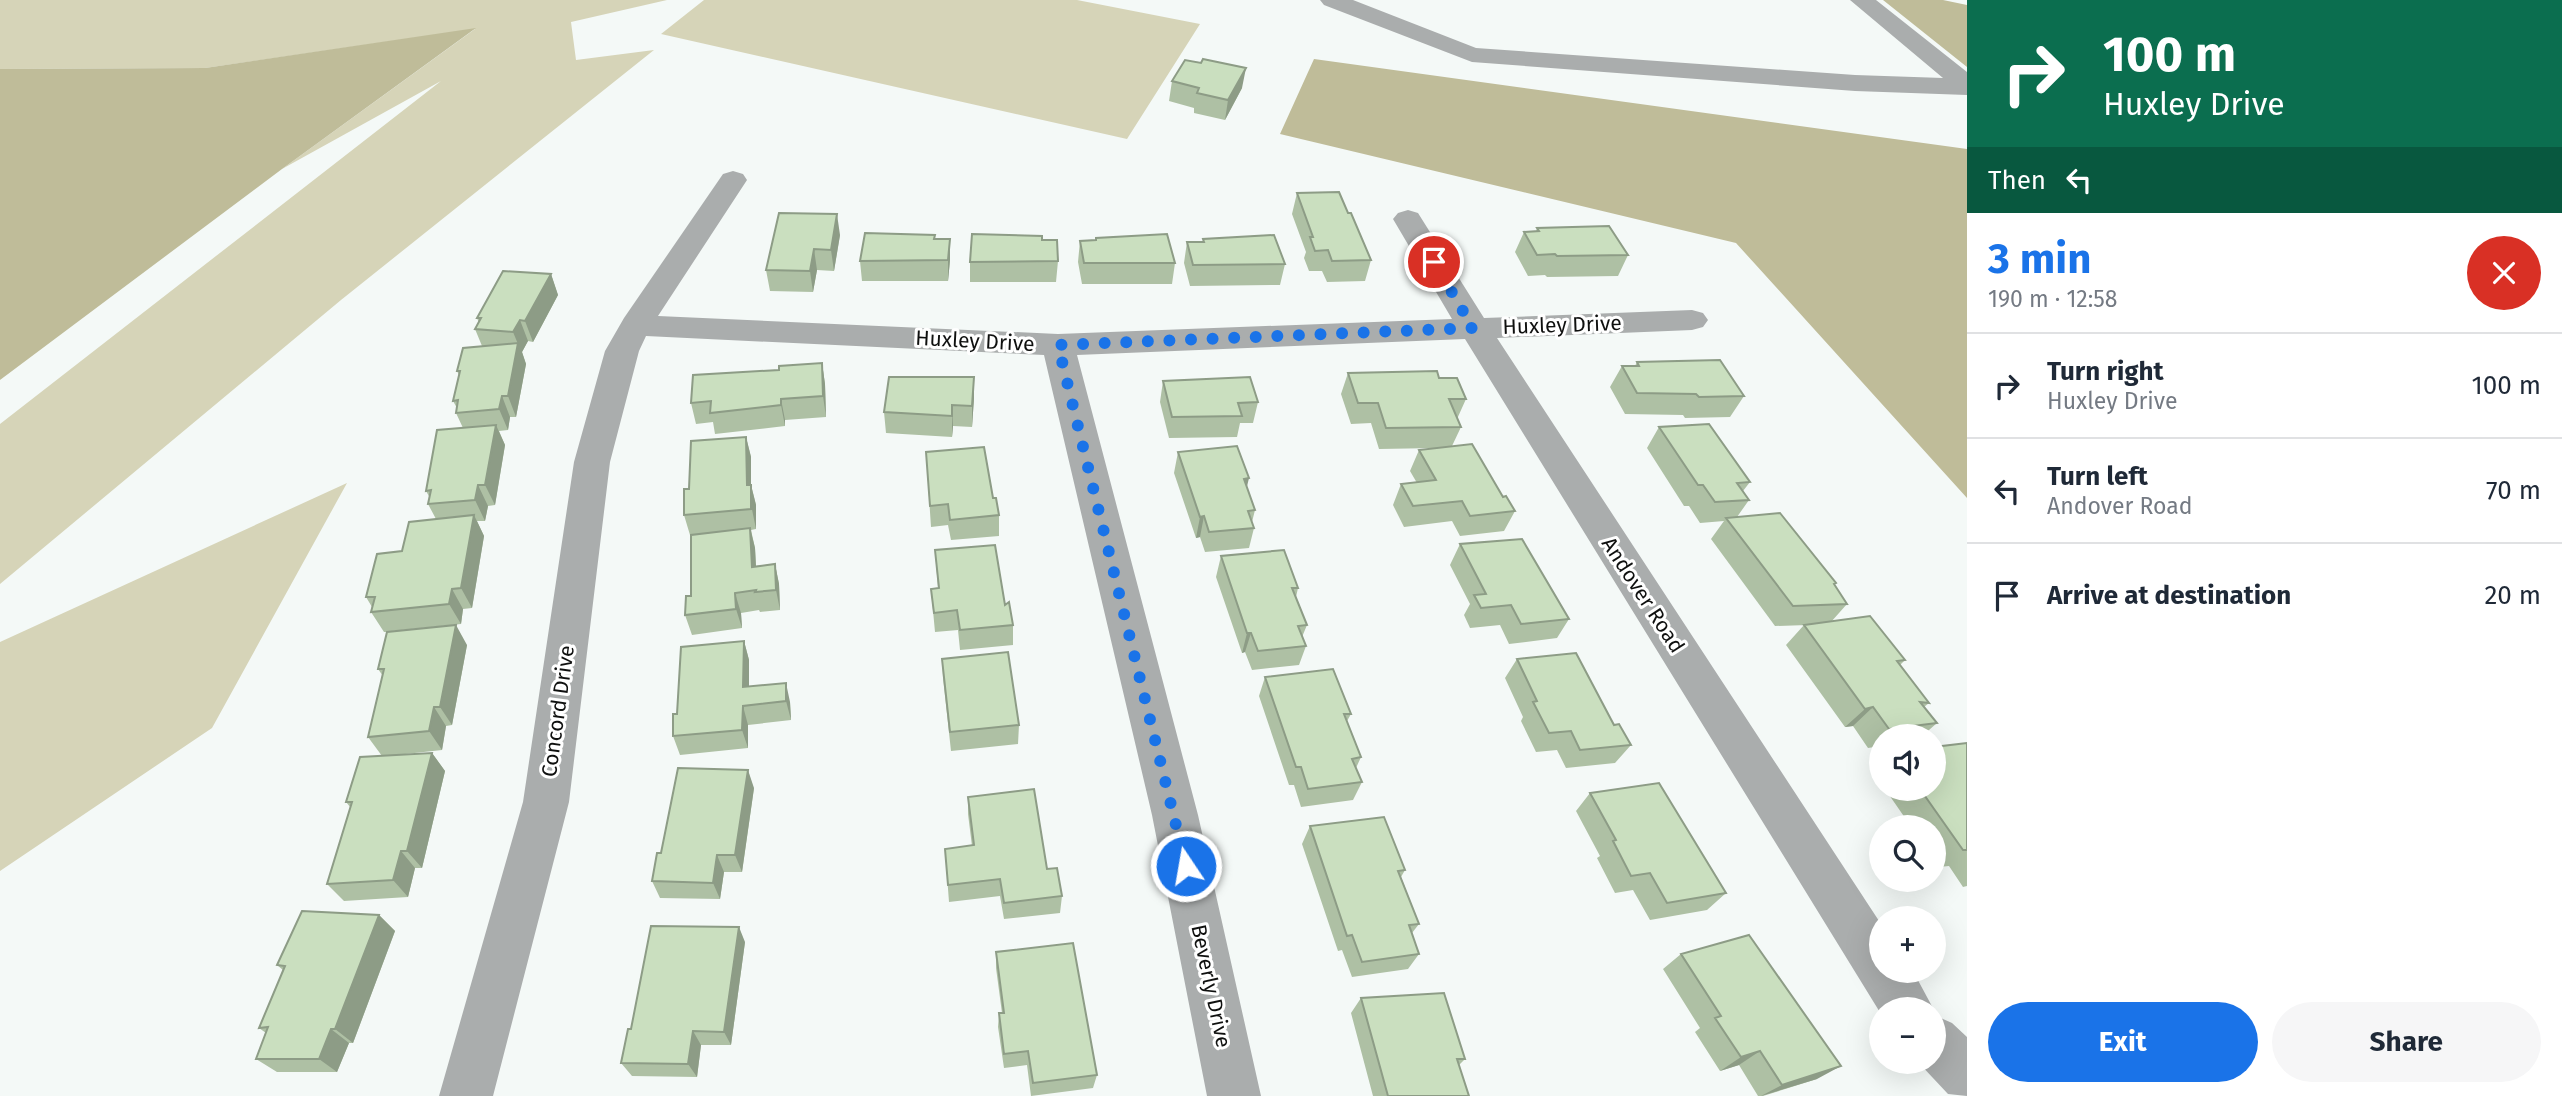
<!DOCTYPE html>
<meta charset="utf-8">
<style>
:root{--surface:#fff;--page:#f6f6f7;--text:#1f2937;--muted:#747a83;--line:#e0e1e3;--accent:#1a73e8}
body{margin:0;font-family:"Fira Sans",sans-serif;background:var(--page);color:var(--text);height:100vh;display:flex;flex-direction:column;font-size:26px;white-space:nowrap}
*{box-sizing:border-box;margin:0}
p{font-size:23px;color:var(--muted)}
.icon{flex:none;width:38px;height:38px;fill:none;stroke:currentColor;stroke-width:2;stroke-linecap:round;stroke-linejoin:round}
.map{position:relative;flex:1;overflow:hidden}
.sheet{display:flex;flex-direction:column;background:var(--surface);width:595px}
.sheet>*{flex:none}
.hud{background:#0b6e4f;color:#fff;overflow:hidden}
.fabs{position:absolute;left:1869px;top:724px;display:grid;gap:14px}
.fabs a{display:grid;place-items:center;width:77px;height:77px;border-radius:50%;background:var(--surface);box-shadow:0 7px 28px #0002;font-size:35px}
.pin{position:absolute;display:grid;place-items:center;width:60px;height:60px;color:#fff;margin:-30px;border:4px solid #fff;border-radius:50%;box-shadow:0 2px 7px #0007}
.me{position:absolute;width:77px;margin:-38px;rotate:348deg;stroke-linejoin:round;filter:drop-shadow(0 0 5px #0008)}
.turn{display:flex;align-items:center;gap:24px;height:147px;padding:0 21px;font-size:32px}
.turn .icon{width:91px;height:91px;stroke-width:2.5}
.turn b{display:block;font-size:49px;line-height:60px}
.then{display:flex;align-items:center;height:66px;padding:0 21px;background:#0003;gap:14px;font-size:26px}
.round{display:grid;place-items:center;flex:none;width:74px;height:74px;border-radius:37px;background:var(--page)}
.headline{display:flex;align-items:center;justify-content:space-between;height:119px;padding:0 21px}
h1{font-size:42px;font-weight:700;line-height:52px;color:var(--accent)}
.cta{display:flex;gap:14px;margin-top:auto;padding:14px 21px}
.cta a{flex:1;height:80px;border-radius:42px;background:var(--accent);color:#fff;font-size:28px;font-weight:700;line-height:80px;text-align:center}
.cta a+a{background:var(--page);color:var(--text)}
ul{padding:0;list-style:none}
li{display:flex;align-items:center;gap:21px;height:105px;padding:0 21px;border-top:2px solid var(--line)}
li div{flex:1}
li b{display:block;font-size:26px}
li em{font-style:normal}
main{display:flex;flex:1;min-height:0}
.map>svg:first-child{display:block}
.green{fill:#d6d4b8}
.forest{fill:#bfbc99}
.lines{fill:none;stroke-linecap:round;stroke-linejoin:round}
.minor{fill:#aaadad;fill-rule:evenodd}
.wall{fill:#aec0a4}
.shaded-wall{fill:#8d9c86}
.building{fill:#cadfbf;stroke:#8d9c86;stroke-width:2}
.route{stroke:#1a73e8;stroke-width:12;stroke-dasharray:0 21.6}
.labels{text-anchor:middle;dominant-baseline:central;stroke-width:6;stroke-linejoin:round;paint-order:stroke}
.street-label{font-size:21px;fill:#0f100f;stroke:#fff}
</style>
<main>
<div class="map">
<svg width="1967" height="1096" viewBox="0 0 1967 1096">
<rect width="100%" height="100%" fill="#f4f9f7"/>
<path class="green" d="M0,0H667L571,22L576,60L654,50L341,300L0,584V424L441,81L282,169L475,29L205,68L0,69Z
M704,0H1077L1200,24L1127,139L661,34Z
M347,483L212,728L0,871V642Z"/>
<path class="forest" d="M1883,0H1943L1967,5V67Z
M476,28L282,169L0,380V69L205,68Z
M1314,59L1967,149V498L1736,243L1280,134Z"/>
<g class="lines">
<path class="minor" d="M1320,0H1353L1476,48L1855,75L1943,78L1850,0H1876L1967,72V95L1855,91L1472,62L1324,5Z
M733,171L743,174L747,180L658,316L1058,334L1452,319L1393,219L1398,213L1408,210L1418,213L1484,318L1692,310L1703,313L1708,320L1703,327L1692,330L1497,338L1881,924V971H1913L1934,1010H1881V1014L1465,339L1077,355L1198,815L1261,1096H1207L1152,815L1044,355L646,336L639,351L610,462L569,802L493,1096H439L523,802L574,462L605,351L624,318L723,174Z
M1934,1015L1952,1023L1967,1037V1096L1948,1094L1918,1062H1934Z"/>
</g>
<path class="wall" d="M1172,81L1242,88L1225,120L1194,113V108L1169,101Z
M1297,193L1348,213L1371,260L1365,281L1327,282L1322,271H1309L1304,258L1306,252L1292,214Z
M1537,228L1628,255L1618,276L1547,277L1545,275L1528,276L1515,252L1524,232L1536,231Z
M840,235L834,271L817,270L813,292L770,291L766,270Z
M935,235V239L950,260L948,281H862L860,261Z
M1203,239L1285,264L1280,285L1190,286L1184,263L1187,242H1203Z
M1080,241L1175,263L1172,284H1082L1078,262Z
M1058,261L1056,282H970V262Z
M551,274L558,295L533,342L528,341L522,352L526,364L516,417H510L508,430L499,431L505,445L495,505L488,506L485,521H477L484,536L472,608L463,609L461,624L392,631L467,645L452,725L446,726L442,750L387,756L432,753L445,771L422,868H415L408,897L344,901L327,884L351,808L346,802L382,756L368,737L383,676L378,669L387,632H384L371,612L372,607L366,597L402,551L436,519L428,504L430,498L426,491L463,428L456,413L457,408L453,401L459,375L457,371L482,346L475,329L479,323L477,318Z
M1637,362L1744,396L1730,417L1685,418L1683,415L1625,414L1610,387L1622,366H1635Z
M822,363L825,384L826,417L785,420V426L715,434L713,422L696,424L691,403Z
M1348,373L1439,378L1466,399L1457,419L1461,427L1452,446L1503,497L1515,511L1504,531L1460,536L1452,521L1404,527L1393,505L1401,484L1417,483L1410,471L1419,450L1437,448L1379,449L1371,423L1351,424L1341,394Z
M974,377V398L972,427L953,426L952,437L886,433L884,412Z
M1163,381L1258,402L1253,423H1240L1237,437L1169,438L1160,402Z
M1659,427L1750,482L1743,491L1749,500L1737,517L1834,584L1847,604L1831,622L1905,660L1900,665L1929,703L1924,707L1937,723L1921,737H1881V746L1868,748L1853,726L1845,727L1786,645L1804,625H1807L1775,626L1711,539L1724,521L1700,523L1689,506H1684L1647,448Z
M746,437L751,457V485L756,505V529L751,530L755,548L756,566L775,564L779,584L780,610L760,612L759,610L741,613L742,628L692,635L685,615L691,596V535H690L684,515L689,489Z
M926,452L993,498L999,515V536L951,540L948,525L931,527Z
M1178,452L1247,487L1255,510L1252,522L1254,528L1249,548L1205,552L1200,537L1196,538L1174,473Z
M1460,544L1569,619L1557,638L1509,644L1500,625L1470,628L1464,615L1470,604L1450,565Z
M935,550L1005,605L1013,625V645L960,650L958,630L935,632L931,589L938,588Z
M1221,556L1298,588L1296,597L1307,625L1302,637L1306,646L1299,665L1252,670L1245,652L1242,653L1216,577Z
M744,641L749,660V687L790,702L791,720L748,725V748L680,755L673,736L677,714Z
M942,659L1019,725L1018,744L951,751L943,678Z
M1517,659L1614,725L1631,745L1615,763L1566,768L1557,750L1536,752L1521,721L1523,717L1505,678Z
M1265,677L1351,714L1347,721L1361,757L1356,768L1362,782L1353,800L1301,807L1294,785H1289L1259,696Z
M1967,743V886L1963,887L1949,866L1939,867L1934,860V828H1912L1885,789H1934Z
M1881,762V783L1872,770Z
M754,788L742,872H724L720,899L660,898L652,881L661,853Z
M1590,793L1726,893L1707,910L1650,920L1633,890L1615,893L1597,858L1600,856L1576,811Z
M968,797L1047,869L1062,896L1060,913L1004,919L1000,896L949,902L945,849L972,846L968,814Z
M1310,826L1405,870L1401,877L1419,924L1412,933L1419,954L1408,969L1352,977L1342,950L1338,951L1302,844Z
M379,915L395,931L353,1043H349L337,1072H277L256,1059L266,1033L259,1028L283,970L277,965Z
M745,942L731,1045H701L697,1077L632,1076L621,1063L631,1029Z
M996,952L1097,1075L1093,1088L1031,1096L1027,1065L1004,1068L998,1027L999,1013H1002L996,968Z
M1681,954L1817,1079L1763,1096H1758L1739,1065L1720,1071L1695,1032L1700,1028L1663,969Z
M1361,998L1465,1059L1459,1065L1469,1096H1373L1351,1013Z"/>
<path class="shaded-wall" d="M1246,68L1242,88L1225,120L1228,100Z
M837,214L840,235L834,271L831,250Z
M950,239V260L948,281V260Z
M814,249L817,270L813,292L810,271Z
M551,274L558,295L533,342L525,321Z
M520,320L528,341L522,352L526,364L516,417L508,396L518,344L513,332Z
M822,363L825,384L826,417L823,396Z
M974,377V398L972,427V406Z
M502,396L510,417L508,430L499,409Z
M781,399L785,420V426L781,405Z
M952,405L953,426L952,437Z
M496,425L505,445L495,505L485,485Z
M746,437L751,457V500V485L756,505V529L747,485Z
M1249,478L1244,499V479Z
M478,485L488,506L485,521L475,500Z
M474,515L484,536L472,608L461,588Z
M1204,516L1200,537L1196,538L1200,517Z
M750,528L755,548L757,587L752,567Z
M775,564L779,584L780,610L776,590Z
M452,589L463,609L461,624L449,604Z
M735,593L741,613L742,628L736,609Z
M456,625L467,645L452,725L440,707Z
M1247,633H1251L1245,652L1242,653Z
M744,641L749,660V706L743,687Z
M786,683L790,702L791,720L786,701Z
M743,706L748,725V748L742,730Z
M434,707L446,726L442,750L429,731Z
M1873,707L1853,726L1845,727L1865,709Z
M432,753L445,771L422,868L407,851Z
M748,770L754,788L742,872L735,855Z
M401,851L415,868L408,897L393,880Z
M717,855L724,872L720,899L713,883Z
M379,915L395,931L353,1043L335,1029Z
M739,927L745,942L731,1045L724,1032Z
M331,1029L349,1043L337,1072L319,1059Z
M693,1031L701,1045L697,1077L688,1064Z
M1760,1051L1739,1065L1720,1071L1741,1057Z
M1841,1066L1817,1079L1761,1096L1782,1085Z"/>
<path class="building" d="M1203,59L1246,68L1228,100L1197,93L1199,88L1172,81L1185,60L1201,63Z
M1339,192L1348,213H1351L1371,260L1332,261L1328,250L1315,251L1310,237H1313L1297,193Z
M779,213L837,214L831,250L814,249L810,271L766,270Z
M1609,226L1628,255L1557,256L1555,254L1537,255L1524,232L1539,231L1537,228Z
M865,233L935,235L934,239H950L948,260L860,261Z
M972,234L1042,236V240H1057L1058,261L970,262Z
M1167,234L1175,263H1084L1080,241L1096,240V238Z
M1274,235L1285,264L1193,265L1187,242H1204L1203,239Z
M503,271L551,274L525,321L520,320L513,332L475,329L481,318H477Z
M518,343L508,396H502L499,409L456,413L458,400L453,401L460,371H457L463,348Z
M1720,360L1744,396L1699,397L1696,394L1637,393L1622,366H1639L1637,362Z
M822,363L823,396L781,399V405L710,413L711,401L691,403L693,375L779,370V366Z
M1437,371L1439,378H1457L1466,399H1449L1461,427L1386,428L1378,403H1358L1348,373Z
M889,377H974L972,406L952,405V416L884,412Z
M1250,377L1258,402L1238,403L1242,416L1172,417L1163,381Z
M1709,424L1750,482L1737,483L1749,500L1715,502L1703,485H1698L1659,427Z
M496,425L485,485H478L475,500L428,504L431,490L426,491L437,430Z
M746,437L747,485H751V509L684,515V489H689L691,441Z
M1472,444L1503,497L1506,496L1515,511L1470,516L1462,501L1413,506L1401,484L1436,480L1419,450Z
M1237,446L1249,478L1244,479L1255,510L1248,511L1254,528L1209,532L1204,516L1200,517L1178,452Z
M984,447L993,498H996L999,515L950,520L948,504L930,506L926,452Z
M1780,513L1836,583L1834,584L1847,604L1793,606L1726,518Z
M474,515L461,588L452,589L449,604L371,612L375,597H366L377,554L402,551L409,522Z
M750,528L752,567L775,564L776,590L755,592L756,590L735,593L736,609L685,615L686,596H691V535Z
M1522,539L1569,619L1521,624L1511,605L1481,608L1474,595L1486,594L1460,544Z
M995,545L1005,605L1009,602L1013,625L960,630L957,610L934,613L931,589L939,588L935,550Z
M1284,550L1298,588H1292L1307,625L1298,626L1306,646L1258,651L1251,633H1247L1221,556Z
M1870,616L1905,660L1897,661L1929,703L1920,702L1937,723L1889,729L1873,707L1865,709L1804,625Z
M456,625L440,707H434L429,731L368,737L384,669H378L387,632Z
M744,641L743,687L786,683V701L743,706L742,730L673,736V714H677L681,647Z
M1008,652L1019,725L950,732L942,659Z
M1576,653L1614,725L1619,724L1631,745L1580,750L1571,731L1549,733L1533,702L1537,701L1517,659Z
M1333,669L1351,714H1344L1361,757L1352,759L1362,782L1308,789L1301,767H1296L1265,677Z
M1967,743V850H1963L1920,789H1934V747Z
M432,753L407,851H401L393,880L327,884L352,802H346L360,757Z
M678,768L748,770L735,855H717L713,883L652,881L657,853H661Z
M1659,783L1726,893L1667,903L1650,873L1631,876L1613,841L1616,840L1590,793Z
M1034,789L1047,869L1057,868L1062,896L1004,903L1000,879L948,885L945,849L974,845L968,797Z
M1384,817L1405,870L1398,871L1419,924L1409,925L1419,954L1362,962L1352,935L1347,936L1310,826Z
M302,911L379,915L335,1029H331L319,1059H256L268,1027L259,1028L285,966L277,965Z
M651,926L739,927L724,1032L693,1031L688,1064L621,1063L628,1029H631Z
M1749,935L1841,1066L1782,1085L1760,1051L1741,1057L1715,1018L1721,1016L1681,954Z
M1073,943L1097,1075L1033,1083L1028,1051L1004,1054L999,1013H1004L996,952Z
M1444,993L1465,1059H1457L1469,1096H1388L1361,998Z"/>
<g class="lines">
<path class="route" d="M1186,866L1058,345L1473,328L1434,262"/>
</g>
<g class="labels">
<g class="street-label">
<text transform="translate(1562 325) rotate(-2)">Huxley Drive</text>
<text transform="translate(975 341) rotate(3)">Huxley Drive</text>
<text transform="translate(1643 595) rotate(57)">Andover Road</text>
<text transform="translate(558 711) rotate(-82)">Concord Drive</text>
<text transform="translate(1211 986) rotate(78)">Beverly Drive</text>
</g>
</g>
</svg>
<div class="fabs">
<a><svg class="icon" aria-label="sound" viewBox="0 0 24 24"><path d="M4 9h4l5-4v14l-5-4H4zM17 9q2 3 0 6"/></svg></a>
<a><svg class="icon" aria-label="search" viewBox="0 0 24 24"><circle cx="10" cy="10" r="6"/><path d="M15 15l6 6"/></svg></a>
<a>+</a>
<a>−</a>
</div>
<div class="pin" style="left:1434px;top:262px;background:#d93025"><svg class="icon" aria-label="arrive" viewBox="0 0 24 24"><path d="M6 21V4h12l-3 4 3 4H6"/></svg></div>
<svg class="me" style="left:1186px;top:866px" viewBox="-20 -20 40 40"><circle r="17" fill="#1a73e8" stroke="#fff" stroke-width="3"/><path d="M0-11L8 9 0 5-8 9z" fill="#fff"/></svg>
</div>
<section class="sheet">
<div class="hud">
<div class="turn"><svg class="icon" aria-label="right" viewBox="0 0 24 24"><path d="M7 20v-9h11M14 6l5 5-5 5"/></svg><div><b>100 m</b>Huxley Drive</div></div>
<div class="then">Then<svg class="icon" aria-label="left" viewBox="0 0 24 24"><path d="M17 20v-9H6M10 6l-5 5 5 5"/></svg></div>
</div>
<div class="headline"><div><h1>3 min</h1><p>190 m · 12:58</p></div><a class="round" style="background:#d93025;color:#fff"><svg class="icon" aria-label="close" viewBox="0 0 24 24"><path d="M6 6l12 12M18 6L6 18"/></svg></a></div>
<ul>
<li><svg class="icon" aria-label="right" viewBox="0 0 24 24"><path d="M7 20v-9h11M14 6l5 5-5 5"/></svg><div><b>Turn right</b><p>Huxley Drive</p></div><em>100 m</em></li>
<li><svg class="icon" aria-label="left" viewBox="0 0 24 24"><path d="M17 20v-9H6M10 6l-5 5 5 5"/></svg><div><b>Turn left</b><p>Andover Road</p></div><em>70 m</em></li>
<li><svg class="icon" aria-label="arrive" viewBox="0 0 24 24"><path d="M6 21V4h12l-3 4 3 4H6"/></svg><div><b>Arrive at destination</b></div><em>20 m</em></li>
</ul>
<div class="cta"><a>Exit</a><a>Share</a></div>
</section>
</main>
